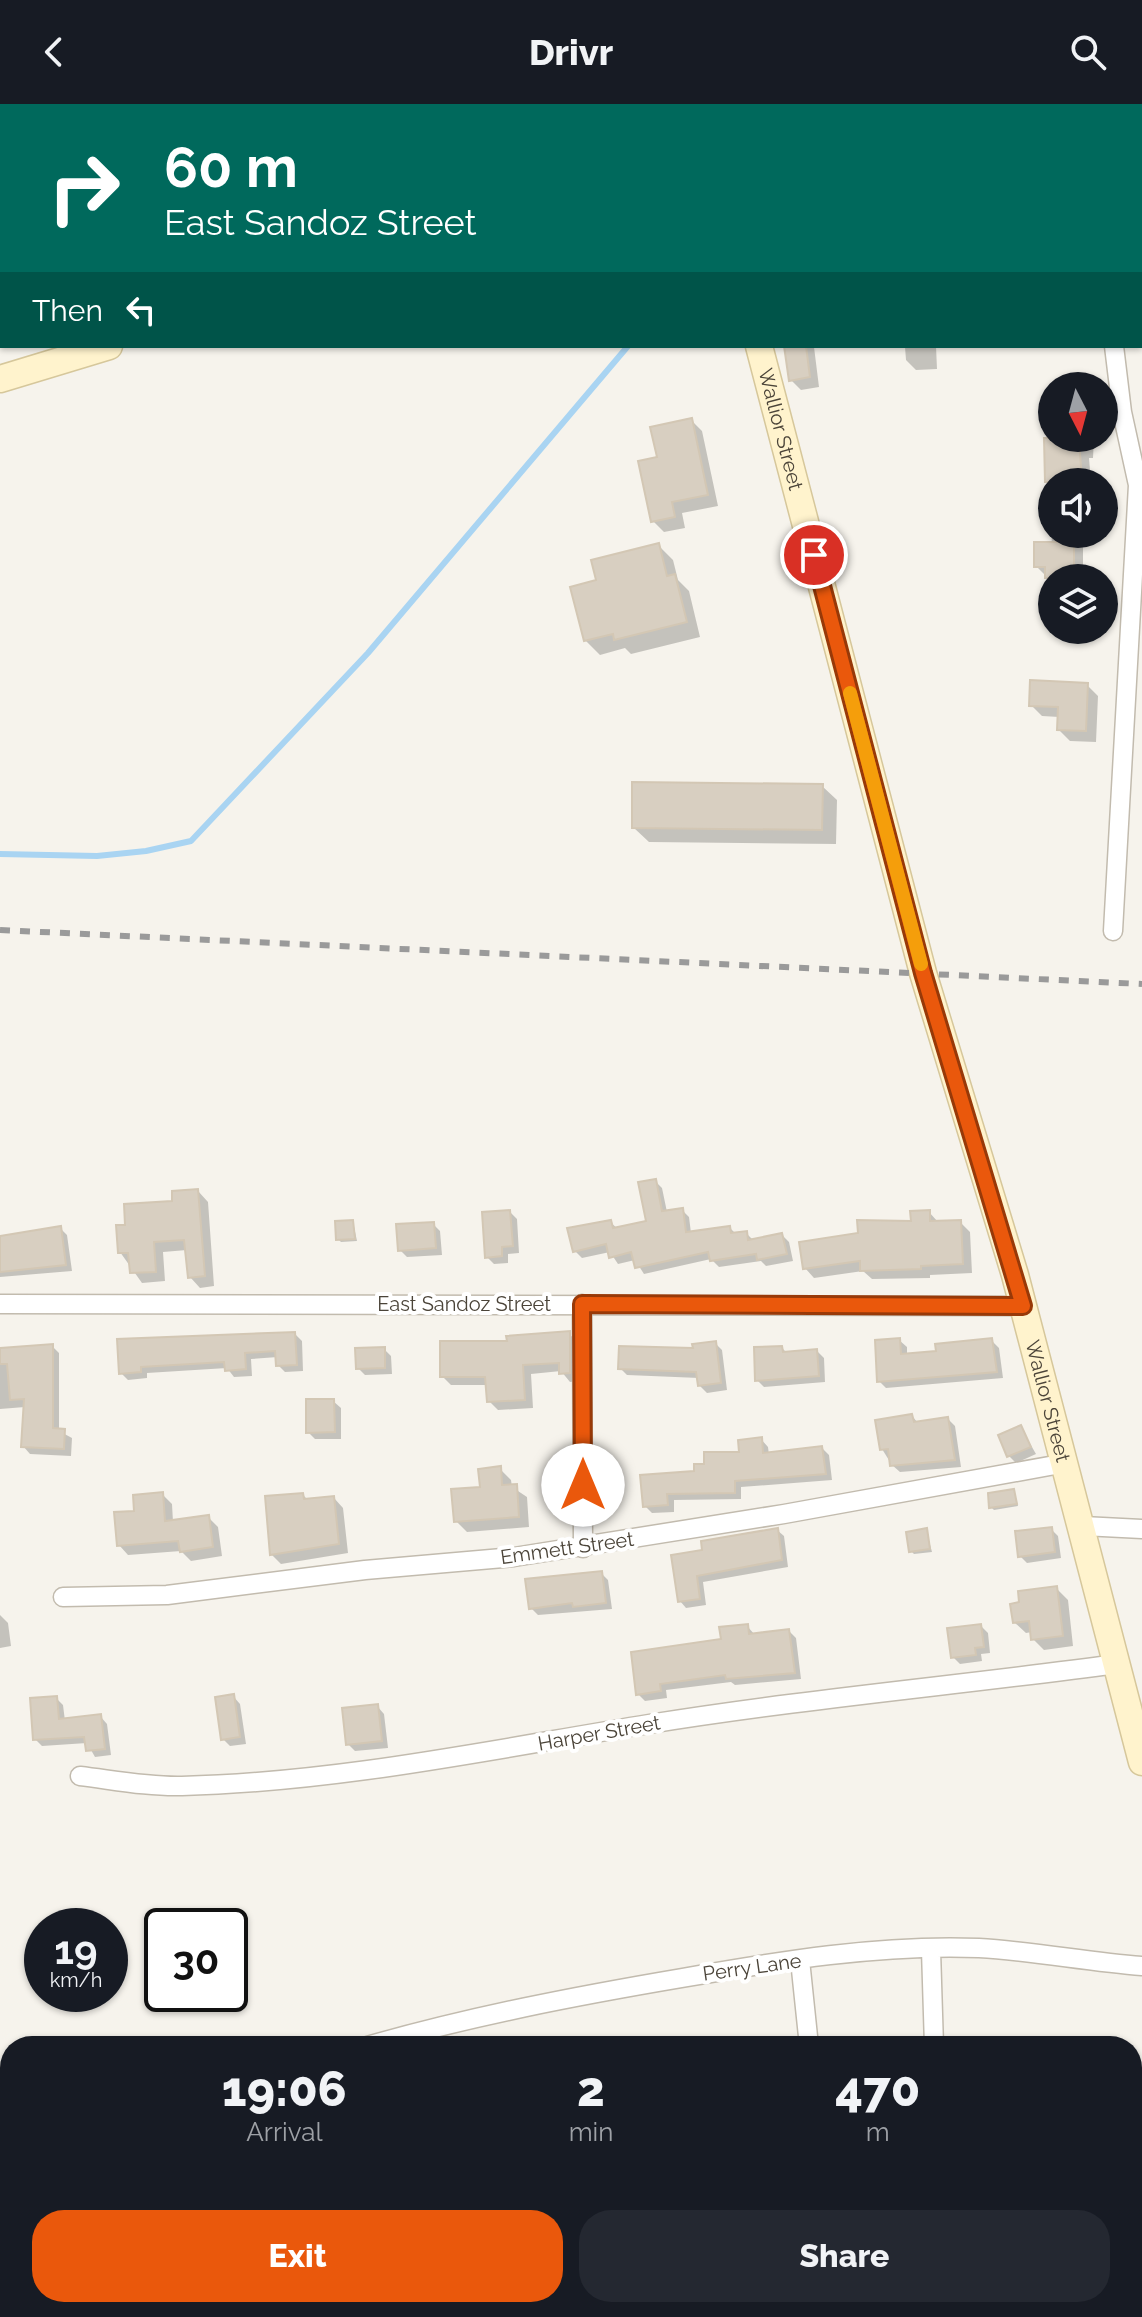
<!DOCTYPE html>
<style>
:root{--surface:#171b24;--page:#242831;--text:#f1f3f6;--muted:#9ea1a6;--accent:#ea580c}
body{margin:0;font-family:Raleway,sans-serif;background:var(--page);color:var(--text);height:100vh;display:flex;flex-direction:column;font-size:30px;white-space:nowrap}
*{box-sizing:border-box;margin:0}
p{font-size:26px;color:var(--muted)}
.icon{flex:none;width:44px;height:44px;fill:none;stroke:currentColor;stroke-width:2;stroke-linecap:round;stroke-linejoin:round}
.map{position:relative;flex:1;overflow:hidden}
.drawer{position:absolute;left:0px;top:1932px;width:1142px;height:282px;display:flex;flex-direction:column;background:var(--surface);border-radius:32px 32px 0 0;box-shadow:0 2px 6px #0004}
.drawer>*{flex:none}
.hud{position:absolute;left:0px;top:0px;width:1142px;height:244px;box-shadow:0 2px 6px #0004;background:#00695c;color:#fff;overflow:hidden}
.needle{width:52px;rotate:174deg}
.buttons{position:absolute;left:1038px;top:268px;display:grid;gap:16px}
.buttons a{display:grid;place-items:center;width:80px;height:80px;border-radius:50%;background:var(--surface);box-shadow:0 2px 6px #0004;font-size:40px}
.speed{position:absolute;left:24px;top:1804px;display:flex;gap:16px;font-size:40px;font-weight:700;text-align:center}
.speed>*{display:grid;place-content:center;width:104px;height:104px;border-radius:50%;background:var(--surface);box-shadow:0 2px 6px #0004;line-height:1}
.speed small{font-size:20px;font-weight:400}
.speed .limit{border:4px solid #111;border-radius:12px;background:#fff;color:#111}
.pin{position:absolute;display:grid;place-items:center;width:68px;height:68px;color:#fff;margin:-34px;border:4px solid #fff;border-radius:50%;box-shadow:0 2px 8px #0007}
.me{position:absolute;width:88px;margin:-44px;rotate:0deg;stroke-linejoin:round;filter:drop-shadow(0 0 6px #0008)}
.turn{display:flex;align-items:center;gap:28px;height:168px;padding:0 32px;font-size:36px}
.turn .icon{width:104px;height:104px;stroke-width:2.5}
.turn b{display:block;font-size:56px;line-height:68px}
.then{display:flex;align-items:center;height:76px;padding:0 32px;background:#0003;gap:16px;font-size:30px}
.eta{display:flex;justify-content:space-evenly;align-items:center;height:136px;text-align:center}
.eta b{font-size:48px;font-weight:800;line-height:56px}
.button{display:flex;gap:16px;margin-top:auto;padding:16px 32px}
.button a{flex:1;height:92px;border-radius:32px;background:var(--accent);color:#fff;font-size:32px;font-weight:800;line-height:92px;text-align:center}
.button a+a{background:var(--page);color:var(--text)}
header{display:flex;justify-content:space-between;align-items:center;height:104px;padding:0 32px;background:var(--surface);font-size:36px;font-weight:800}
.map>svg:first-child{display:block}
.shadow{fill:#0003}
.lines{fill:none;stroke-linecap:round;stroke-linejoin:round}
.stream{stroke:#a9d4f2;stroke-width:6}
.building{fill:#d8cfc1;stroke:#d3c7b4;stroke-width:2}
.street-casing{stroke:#c2bbae;stroke-width:21}
.secondary-casing{stroke:#d6c79b;stroke-width:29}
.street{stroke:#fff;stroke-width:18}
.secondary{stroke:#fff3cd;stroke-width:26}
.rail{stroke:#9a9a9a;stroke-width:6;stroke-dasharray:10 10;stroke-linecap:butt}
.route-casing{stroke:#983908;stroke-width:20}
.route{stroke:#ea580c;stroke-width:14}
.slow{stroke:#f59e0b;stroke-width:14}
.labels{text-anchor:middle;dominant-baseline:central;stroke-width:8;stroke-linejoin:round;paint-order:stroke}
.street-label{font-size:20px;fill:#4b4439;stroke:#fff}
</style>
<header><svg class="icon" aria-label="back" viewBox="0 0 24 24"><path d="M15 5l-7 7 7 7"/></svg>Drivr<svg class="icon" aria-label="search" viewBox="0 0 24 24"><circle cx="10" cy="10" r="6"/><path d="M15 15l6 6"/></svg></header>
<div class="map">
<svg width="1142" height="2213" viewBox="0 0 1142 2213">
<rect width="100%" height="100%" fill="#f6f3ec"/>
<path class="shadow" d="M199,0H225L226,2H200Z
M1140,182H1142V204L1140,202Z
M786,242H824L814,243L819,283L801,286L791,276Z
M869,242H936L937,265L916,266L906,256L905,243Z
M1047,288H1052V334H1094L1093,354H1089L1091,378H1052V430H1094L1083,431V474H1052V495L1047,489V473L1036,462L1052,440L1046,357Z
M691,316L702,327L718,402L682,409L685,424L664,428L653,417L659,355Z
M658,441L673,456L678,476L689,487L700,533L631,550L625,544L600,551L585,536L599,478Z
M1087,581L1098,592L1096,638L1070,637L1059,626V613L1042,612L1031,601Z
M822,682L837,696L836,740L649,738L634,724Z
M655,1077L662,1084L667,1108L682,1106L689,1113L691,1129L730,1124L736,1130L746,1129L754,1137L782,1131L789,1138L793,1157L766,1162L761,1157L719,1163L711,1155L644,1170L635,1156L618,1160L610,1148L582,1154L575,1147L610,1118L618,1125L648,1118Z
M198,1087L208,1098L214,1182L200,1184L190,1173L187,1146L163,1148L165,1177L142,1179L120,1148L127,1123Z
M510,1108L517,1115L519,1149L508,1150V1159L494,1160L487,1153Z
M929,1108L938,1118H960L970,1128L972,1169L930,1171V1174L872,1175L863,1167L814,1174L805,1164L860,1131L913,1119Z
M353,1118L357,1137L341,1138L338,1135Z
M433,1120L440,1127L442,1151L407,1153L400,1146Z
M60,1124L67,1131L72,1167L0,1173V1133Z
M295,1230L302,1237L303,1267L285,1268L278,1261V1253L251,1255L252,1272L234,1273L227,1264L147,1269V1274L128,1276L121,1269L119,1237Z
M569,1230L578,1238V1277L570,1278L561,1267L531,1270L533,1304L498,1306L489,1297L488,1281H451L442,1272L509,1239Z
M899,1236L907,1243V1251L938,1249L992,1237L999,1244L1003,1274L886,1284L879,1277Z
M715,1239L722,1246L727,1286L707,1289L700,1282L699,1274L627,1271L620,1264Z
M52,1242L59,1249V1327L72,1334L71,1352L30,1350L23,1342L25,1303L0,1305V1243L7,1246Z
M782,1244L787,1249L817,1247L824,1254L825,1278L764,1283L757,1276Z
M384,1245L391,1252L392,1270L365,1271L358,1264Z
M333,1297L341,1304V1335H315L308,1328Z
M912,1312L918,1319L948,1315L955,1322L961,1363L900,1368L892,1361L882,1345Z
M1021,1324L1036,1350L1016,1359L1009,1352Z
M761,1335L768,1343L769,1351L822,1344L829,1351L832,1376L741,1383V1395L674,1396V1408L652,1409L645,1402L696,1369L741,1350Z
M500,1365L511,1376L512,1383L527,1393L529,1423L467,1428L456,1417Z
M1014,1387L1018,1402L994,1406L991,1403Z
M162,1390L172,1400L173,1418L208,1413L218,1423L222,1452L191,1457L181,1447L128,1451L119,1441L136,1409Z
M303,1391L308,1396L334,1394L343,1404L348,1449L281,1460L271,1450Z
M1051,1425L1058,1432L1061,1454L1027,1459L1020,1452Z
M777,1426L784,1432L788,1463L703,1478L706,1501L686,1504L680,1497L704,1448Z
M926,1426L932,1448L914,1450L911,1447Z
M601,1469L608,1476L612,1505L538,1511L531,1504Z
M1056,1484L1068,1496L1073,1542L1044,1546L1033,1535L1032,1528L1026,1529L1014,1518Z
M0,1511L8,1519L11,1542L0,1544Z
M747,1522L755,1531L789,1527L796,1534L801,1575L735,1581L731,1578L666,1586L667,1594L645,1597L638,1590Z
M981,1522L988,1529L990,1549L981,1550L982,1557L960,1560L953,1553Z
M233,1592L240,1600L246,1640L230,1642L223,1635Z
M56,1594L63,1601L65,1617L100,1612L107,1620L111,1651L95,1653L87,1639L42,1642L35,1635Z
M377,1602L384,1610L388,1644L355,1647L348,1640Z"/>
<g class="lines">
<path class="stream" d="M955,2L959,0
M0,750L97,752L146,747L191,737L368,549L628,242"/>
</g>
<path class="building" d="M784,242H806L810,273L789,277Z
M692,314L708,391L672,398L675,413L651,418L638,357L657,353L650,323Z
M1044,334H1079L1082,378H1045Z
M1034,438H1074V474H1045V463H1034Z
M659,439L667,472L675,470L687,518L614,536L613,530L584,537L570,483L596,476L591,456Z
M1030,576L1088,579L1086,627L1057,626L1058,603L1029,602Z
M632,678L823,680L822,726L632,724Z
M656,1075L662,1107L683,1104L686,1128L730,1122L731,1129L747,1127L748,1136L782,1129L787,1150L757,1156L756,1150L710,1157L708,1148L635,1164L631,1148L609,1154L606,1140L573,1148L567,1124L611,1116L613,1124L646,1117L638,1078Z
M198,1085L205,1172L188,1174L184,1136L154,1138L156,1168L130,1169L128,1149H118L116,1121H125L124,1100L172,1097V1087Z
M510,1106L513,1142L502,1143V1152L485,1154L482,1108Z
M930,1106V1117L961,1116L963,1160L921,1162V1165L860,1167V1157L803,1165L799,1138L858,1129L857,1116L911,1117L910,1107Z
M353,1116L355,1135L336,1136L335,1117Z
M434,1118L436,1144L398,1147L396,1120Z
M61,1122L66,1161L0,1168V1132Z
M570,1227V1269L559,1270V1259L523,1261L525,1296L487,1298L485,1273H440V1237H507L506,1232Z
M295,1228L297,1261L276,1262L275,1247L245,1249L246,1265L225,1267L224,1258L141,1263V1268L119,1270L117,1235Z
M900,1234L901,1250L936,1247L935,1240L992,1234L997,1268L877,1278L875,1236Z
M716,1237L721,1279L698,1282L696,1268L618,1265L619,1242L693,1244L692,1240Z
M53,1240V1324L65,1325L64,1345L21,1343L24,1295L10,1296L7,1260H0V1244Z
M782,1242L783,1248L817,1245L819,1272L755,1277L754,1243Z
M385,1243V1264L356,1265L355,1244Z
M306,1295H334L335,1328L306,1329Z
M912,1310L914,1318L948,1313L955,1356L890,1362L888,1345L880,1346L875,1316Z
M1021,1321L1031,1343L1007,1353L998,1331Z
M762,1333L763,1349L822,1342L826,1370L735,1377V1389L667,1390L668,1401L643,1403L640,1371L694,1367V1360H704V1348H739L738,1336Z
M501,1362L502,1381L517,1380L519,1413L454,1418L451,1385L480,1383L478,1365Z
M1014,1385L1017,1400L989,1404L988,1389Z
M163,1388L165,1417L209,1411L213,1443L180,1448L178,1437L117,1442L114,1408L134,1407L133,1391Z
M303,1389L304,1395L334,1392L339,1440L270,1451L265,1392Z
M1052,1423L1055,1448L1018,1453L1015,1427Z
M778,1424L782,1456L697,1472L700,1495L678,1498L671,1451L702,1446L701,1437Z
M927,1424L930,1445L909,1448L906,1428Z
M602,1467L606,1499L573,1503L572,1499L529,1505L525,1475Z
M1057,1482L1063,1532L1031,1536L1029,1517L1013,1519L1010,1500L1019,1498L1018,1487Z
M748,1520L749,1530L789,1525L795,1569L726,1575L725,1571L660,1580L661,1587L636,1591L631,1548L721,1535L719,1523Z
M981,1520L984,1543L975,1544L976,1551L951,1554L947,1524Z
M234,1590L240,1633L221,1636L215,1593Z
M57,1592L59,1615L101,1610L105,1645L86,1647L84,1633L33,1636L30,1594Z
M378,1600L382,1637L346,1641L342,1604Z"/>
<g class="lines">
<g class="street-casing">
<path id="street" d="M1113,827L1138,381L1122,308L1114,242
M0,1200L1023,1202
M582,1200L583,1444
M1083,1422L1142,1425
M63,1493L167,1491L365,1466L514,1453L784,1410L1066,1359
M80,1672C113,1676 148,1683 182,1682C340,1678 494,1645 649,1620C804,1595 961,1581 1117,1560
M931,1846L934,1942
M800,1856L809,1942
M367,1942C472,1912 576,1892 682,1874C779,1857 880,1840 979,1844C1033,1847 1088,1858 1142,1862
M0,2059L10,2055
M1132,2156L1142,2157"/>
</g>
<g class="secondary-casing">
<g id="secondary">
<path d="M683,0L684,2"/>
<path d="M1140,133H1142"/>
<path id="s1" d="M759,242L923,869L1015,1171L1142,1658"/>
<path d="M0,275L109,242"/>
</g>
</g>
<use href="#street" class="street"/>
<use href="#secondary" class="secondary"/>
<path class="rail" d="M0,826L1142,880"/>
</g>
<g class="lines">
<g class="route-casing">
<path id="route" d="M583,1381L582,1200L1023,1202L923,869L814,451"/>
</g>
<use href="#route" class="route"/>
<path class="slow" d="M850,589L921,860"/>
</g>
<g class="labels">
<g class="street-label">
<text stroke="none"><textPath href="#s1" startOffset="86">Wallior Street</textPath></text>
<text x="464" y="1200">East Sandoz Street</text>
<text stroke="none"><textPath href="#s1" startOffset="1094">Wallior Street</textPath></text>
<text transform="translate(567 1444) rotate(-8)">Emmett Street</text>
<text transform="translate(599 1629) rotate(-10)">Harper Street</text>
<text transform="translate(752 1863) rotate(-8)">Perry Lane</text>
</g>
</g>
</svg>
<div class="buttons">
<a><svg class="needle" viewBox="-14 -14 28 28"><path d="M0-13l5 13h-10z" fill="#e53935"/><path d="M0 13l5-13h-10z" fill="#9ea1a6"/></svg></a>
<a><svg class="icon" aria-label="sound" viewBox="0 0 24 24"><path d="M4 9h4l5-4v14l-5-4H4zM17 9q2 3 0 6"/></svg></a>
<a><svg class="icon" aria-label="layers" viewBox="0 0 24 24"><path d="M12 4l9 5-9 5-9-5zM3 14l9 5 9-5"/></svg></a>
</div>
<div class="speed"><div>19<small>km/h</small></div><div class="limit">30</div></div>
<div class="pin" style="left:814px;top:451px;background:#d93025"><svg class="icon" aria-label="arrive" viewBox="0 0 24 24"><path d="M6 21V4h12l-3 4 3 4H6"/></svg></div>
<svg class="me" style="left:583px;top:1381px" viewBox="-20 -20 40 40"><circle r="19" fill="#fff"/><path d="M0-13L10 11 0 6-10 11z" fill="#ea580c"/></svg>
<div class="hud">
<div class="turn"><svg class="icon" aria-label="right" viewBox="0 0 24 24"><path d="M7 20v-9h11M14 6l5 5-5 5"/></svg><div><b>60 m</b>East Sandoz Street</div></div>
<div class="then">Then<svg class="icon" aria-label="left" viewBox="0 0 24 24"><path d="M17 20v-9H6M10 6l-5 5 5 5"/></svg></div>
</div>
<section class="drawer">
<div class="eta">
<div><b>19:06</b><p>Arrival</p></div>
<div><b>2</b><p>min</p></div>
<div><b>470</b><p>m</p></div>
</div>
<div class="button"><a>Exit</a><a>Share</a></div>
</section>
</div>
